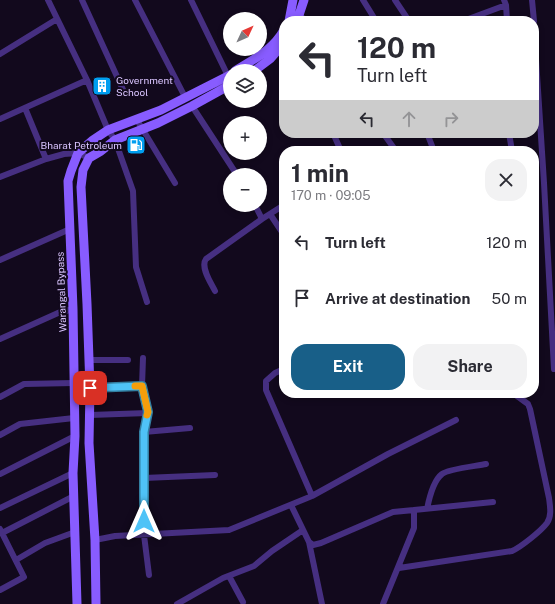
<!DOCTYPE html>
<meta charset="utf-8">
<style>
:root{--surface:#fff;--page:#f2f2f3;--text:#2b2b33;--muted:#7c7c81;--accent:#185f88}
body{margin:0;font-family:"Public Sans",sans-serif;background:var(--page);color:var(--text);height:100vh;display:flex;flex-direction:column;font-size:15px;white-space:nowrap}
*{box-sizing:border-box;margin:0}
p{font-size:13px;color:var(--muted)}
.icon{flex:none;width:22px;height:22px;fill:none;stroke:currentColor;stroke-width:2;stroke-linecap:round;stroke-linejoin:round}
.map{position:relative;flex:1;overflow:hidden}
.panel{position:absolute;left:279px;top:146px;width:260px;height:252px;display:flex;flex-direction:column;background:var(--surface);border-radius:16px;box-shadow:0 2px 6px #0003}
.panel>*{flex:none}
.banner{position:absolute;left:279px;top:16px;width:260px;height:122px;border-radius:16px;box-shadow:0 2px 6px #0003;background:#fff;color:var(--text);overflow:hidden}
.needle{width:26px;rotate:46deg}
.tools{position:absolute;left:223px;top:12px;display:grid;gap:8px}
.tools a{display:grid;place-items:center;width:44px;height:44px;border-radius:50%;background:var(--surface);box-shadow:0 2px 6px #0003;font-size:20px}
.pin{position:absolute;display:grid;place-items:center;width:34px;height:34px;color:#fff;margin:-17px;border-radius:8px;box-shadow:0 2px 6px #0006}
.me{position:absolute;width:44px;margin:-22px;rotate:0deg;stroke-linejoin:round;filter:drop-shadow(0 0 3px #0008)}
.turn{display:flex;align-items:center;gap:14px;height:84px;padding:0 12px;font-size:18px}
.turn .icon{width:52px;height:52px;stroke-width:2.5}
.turn b{display:block;font-size:28px;line-height:34px}
.lanes{display:flex;align-items:center;height:38px;padding:0 12px;background:#0003;justify-content:center;gap:20px;direction:ltr}
.lanes .off{opacity:.35}
.round{display:grid;place-items:center;flex:none;width:42px;height:42px;border-radius:16px;background:var(--page)}
.overview{display:flex;align-items:center;justify-content:space-between;height:68px;padding:0 12px}
h1{font-size:24px;font-weight:700;line-height:30px}
.cta{display:flex;gap:8px;margin-top:auto;padding:8px 12px}
.cta a{flex:1;height:46px;border-radius:16px;background:var(--accent);color:#fff;font-size:16px;font-weight:700;line-height:46px;text-align:center}
.cta a+a{background:var(--page);color:var(--text)}
ul{padding:0;list-style:none}
li{display:flex;align-items:center;gap:12px;height:56px;padding:0 12px}
li div{flex:1}
li b{display:block;font-size:15px}
li em{font-style:normal}
.map>svg:first-child{display:block}
.lines{fill:none;stroke-linecap:round;stroke-linejoin:round}
.minor{stroke:#462f81;stroke-width:6}
.secondary{stroke:#885cff;stroke-width:9}
.route-casing{stroke:#337fa1;stroke-width:10}
.route{stroke:#4fc3f7;stroke-width:7}
.slow{stroke:#f59e0b;stroke-width:7}
.labels{text-anchor:middle;dominant-baseline:central;stroke-width:4;stroke-linejoin:round;paint-order:stroke}
.poi-label{font-size:10px;fill:#dac5ff;stroke:#12091d;text-anchor:start}
.street-label{font-size:10px;fill:#dac5ff;stroke:#12091d}
</style>
<div class="map">
<svg width="555" height="604" viewBox="0 0 555 604">
<rect width="100%" height="100%" fill="#12091d"/>
<g class="lines">
<path class="minor" d="M48,0L87,80L108,130L115,140L133,191L136,267L147,302
M82,0L125,94
M135,0L185,97
M191,0L228,76
M363,0L376,21
M395,0L409,21
M504,0L506,5L507,21
M532,0L534,21
M300,15L305,21
M463,21L506,5
M534,28L544,183L554,369
M0,54L57,19
M192,106L237,175
M25,108L46,159
M0,119L87,80
M137,120L175,183
M333,133L341,151
M383,133L396,151
M427,133L434,151
M509,133L512,151
M0,177L46,159L64,154L78,153L89,158
M255,205L262,219L284,205
M270,214L284,235
M0,260L70,229
M215,291C211,283 200,267 206,259L262,219
M0,339L58,313L73,309
M143,358L142,386L148,413L144,432
M88,360H128
M284,369L275,373L266,381V390L312,496
M90,388L142,386
M0,397L24,384L74,383
M90,415L148,413
M0,435L20,424L74,418
M0,474L75,436
M144,478L215,475
M291,505L309,542L313,545L321,543L393,512L414,510V528L383,604
M0,508L73,473
M427,509C429,499 434,480 442,474C448,469 477,466 486,464
M414,510L493,502
M0,529L24,577L0,590
M2,533L74,496
M95,540L115,536L229,530L312,496L388,454L456,420
M309,542L322,604
M16,560L45,543L75,532
M399,568L512,551C521,547 541,531 547,523C552,516 550,506 549,498L530,409L528,404L513,393
M149,575L144,535V432L190,428
M229,576L243,602
M177,604L223,578L254,566L272,551L303,530"/>
<path class="secondary" d="M289,21L293,0
M297,21L304,0
M235,71C254,59 273,50 284,30
M254,71L270,59L284,43
M77,604L73,473L75,436L73,309L68,181L71,171L78,153L93,140L108,130L161,110L230,75
M96,604L95,540L89,443L90,388L87,304L81,187L83,170L89,158L101,151L115,140L158,123L192,106L230,85"/>
</g>
<g class="lines">
<g class="route-casing">
<path id="route" d="M90,388L142,386L148,412L144,432V521"/>
</g>
<use href="#route" class="route"/>
<path class="slow" d="M135,386H142L148,412L147,415"/>
</g>
<defs>
<g id="building-square" transform="scale(1)"><rect x="-9" y="-9" width="18" height="18" rx="4" fill="#009ef0" stroke="#12091d"/><path d="M-4-6H4V6H1V3H-1V6H-4ZM-2.5-4.3h1.7v1.8h-1.7ZM.8-4.3h1.7v1.8H.8ZM-2.5-1h1.7V.8h-1.7ZM.8-1h1.7V.8H.8Z" fill="#fff"/></g>
<g id="fuel-square" transform="scale(1)"><rect x="-9" y="-9" width="18" height="18" rx="4" fill="#009ef0" stroke="#12091d"/><path d="M-5.5-6h7V0h2V4h1.3V-2.5L3-4.5l.8-.8L6-3V5H2.5V1h-1V6h-7ZM-4.2-4.7v3.2H.2V-4.7Z" fill="#fff"/></g>
</defs>
<g fill-rule="evenodd">
<use href="#building-square" x="102" y="86"/>
<use href="#fuel-square" x="136" y="145"/>
</g>
<g class="labels">
<g class="poi-label">
<text x="116" y="80">Government<tspan x="116" dy="12">School</tspan></text>
<text x="122" y="145" text-anchor="end">Bharat Petroleum</text>
</g>
<g class="street-label">
<text transform="translate(61 292) rotate(-92)">Warangal Bypass</text>
</g>
</g>
</svg>
<div class="tools">
<a><svg class="needle" viewBox="-14 -14 28 28"><path d="M0-13l5 13h-10z" fill="#e53935"/><path d="M0 13l5-13h-10z" fill="#7c7c81"/></svg></a>
<a><svg class="icon" aria-label="layers" viewBox="0 0 24 24"><path d="M12 4l9 5-9 5-9-5zM3 14l9 5 9-5"/></svg></a>
<a>+</a>
<a>−</a>
</div>
<div class="pin" style="left:90px;top:388px;background:#d93025"><svg class="icon" aria-label="arrive" viewBox="0 0 24 24"><path d="M6 21V4h12l-3 4 3 4H6"/></svg></div>
<svg class="me" style="left:144px;top:521px" viewBox="-20 -20 40 40"><path d="M0-17L14 15 0 8-14 15z" fill="#4fc3f7" stroke="#fff" stroke-width="4"/></svg>
<div class="banner">
<div class="turn"><svg class="icon" aria-label="left" viewBox="0 0 24 24"><path d="M17 20v-9H6M10 6l-5 5 5 5"/></svg><div><b>120 m</b>Turn left</div></div>
<div class="lanes"><svg class="icon" aria-label="left" viewBox="0 0 24 24"><path d="M17 20v-9H6M10 6l-5 5 5 5"/></svg><svg class="icon off" aria-label="ahead" viewBox="0 0 24 24"><path d="M12 20V5M6 11l6-6 6 6"/></svg><svg class="icon off" aria-label="right" viewBox="0 0 24 24"><path d="M7 20v-9h11M14 6l5 5-5 5"/></svg></div>
</div>
<section class="panel">
<div class="overview"><div><h1>1 min</h1><p>170 m · 09:05</p></div><a class="round"><svg class="icon" aria-label="close" viewBox="0 0 24 24"><path d="M6 6l12 12M18 6L6 18"/></svg></a></div>
<ul>
<li><svg class="icon" aria-label="left" viewBox="0 0 24 24"><path d="M17 20v-9H6M10 6l-5 5 5 5"/></svg><div><b>Turn left</b></div><em>120 m</em></li>
<li><svg class="icon" aria-label="arrive" viewBox="0 0 24 24"><path d="M6 21V4h12l-3 4 3 4H6"/></svg><div><b>Arrive at destination</b></div><em>50 m</em></li>
</ul>
<div class="cta"><a>Exit</a><a>Share</a></div>
</section>
</div>
